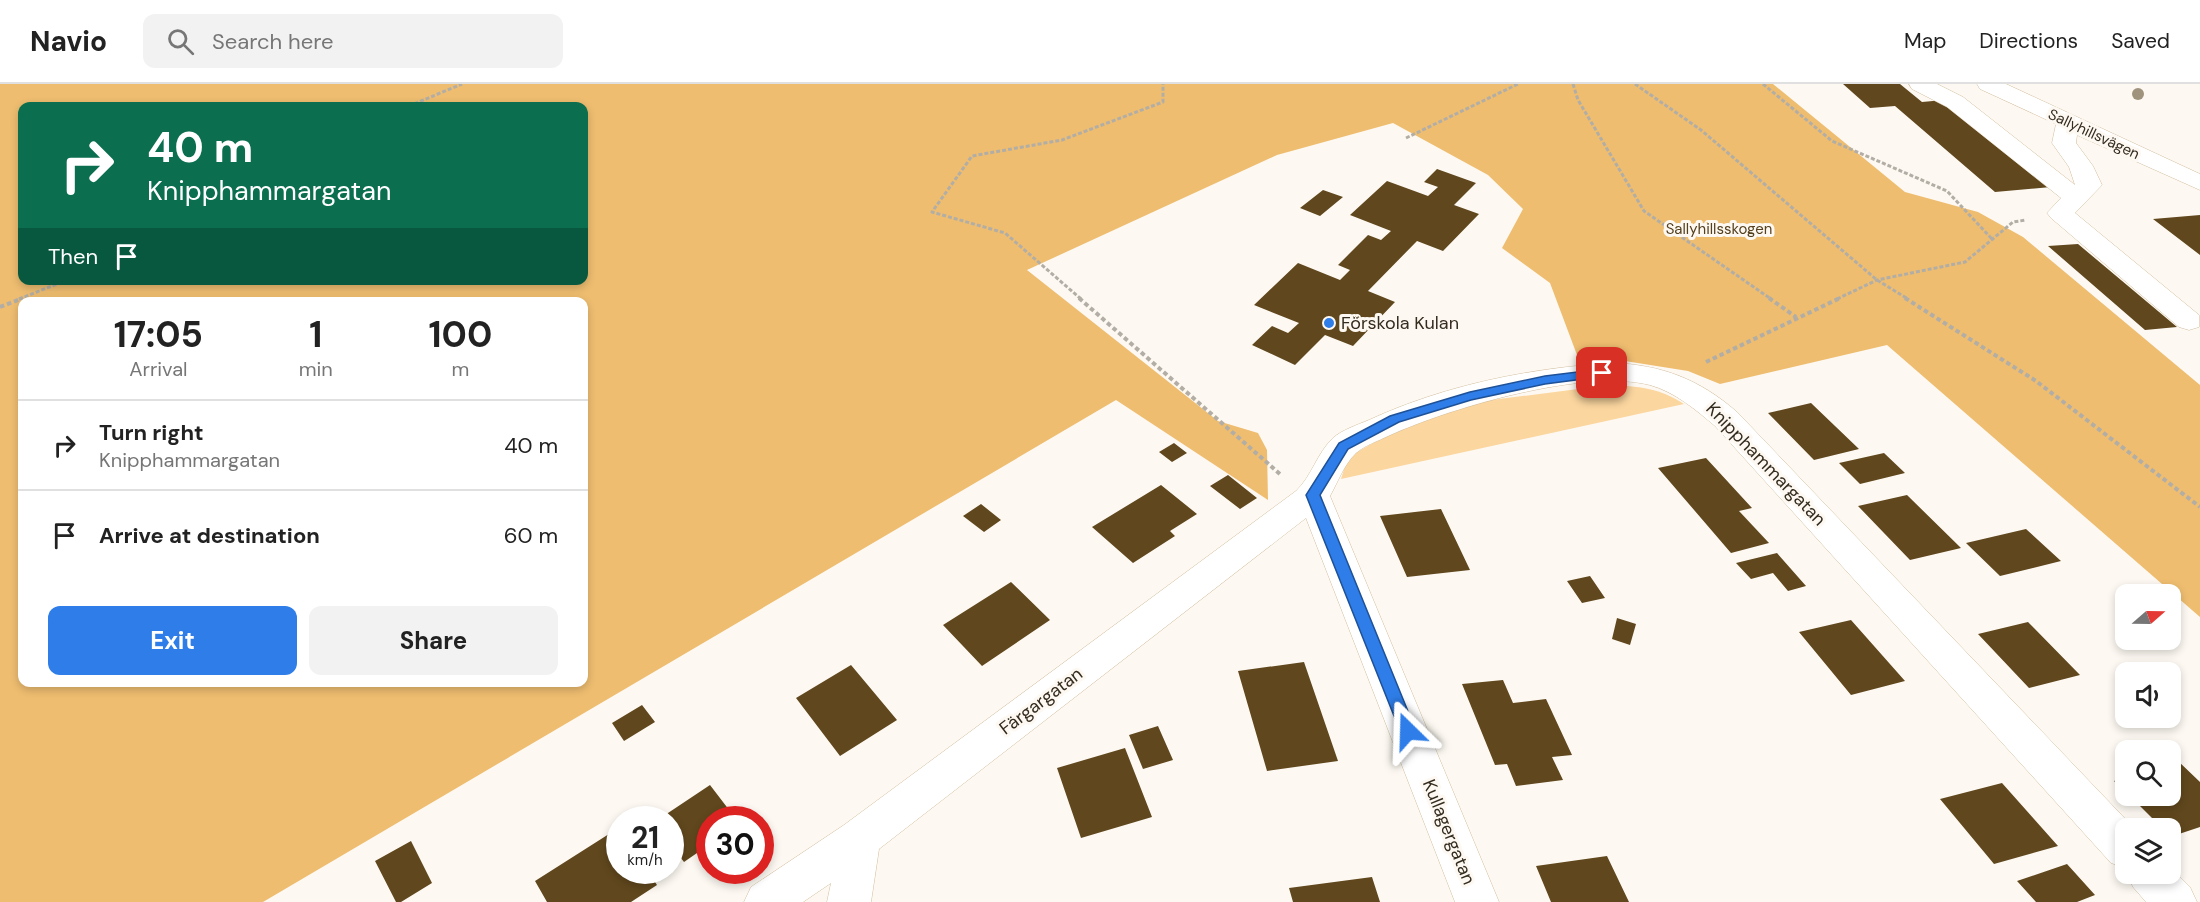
<!DOCTYPE html>
<meta charset="utf-8">
<style>
:root{--surface:#fff;--page:#f2f2f2;--text:#222;--muted:#767676;--line:#e0e0e0;--accent:#2e7de8}
body{margin:0;font-family:"DM Sans",sans-serif;background:var(--page);color:var(--text);height:100vh;display:flex;flex-direction:column;font-size:22px;white-space:nowrap}
*{box-sizing:border-box;margin:0}
p{font-size:20px;color:var(--muted)}
.icon{flex:none;width:33px;height:33px;fill:none;stroke:currentColor;stroke-width:2;stroke-linecap:round;stroke-linejoin:round}
.map{position:relative;flex:1;overflow:hidden}
.drawer{position:absolute;left:18px;top:213px;width:570px;height:390px;display:flex;flex-direction:column;background:var(--surface);border-radius:12px;box-shadow:0 3px 9px #0003}
.drawer>*{flex:none}
.banner{position:absolute;left:18px;top:18px;width:570px;height:183px;border-radius:12px;box-shadow:0 3px 9px #0003;background:#0b6e4f;color:#fff;overflow:hidden}
.needle{width:39px;rotate:70deg}
.buttons{position:absolute;left:2115px;top:500px;display:grid;gap:12px}
.buttons a{display:grid;place-items:center;width:66px;height:66px;border-radius:12px;background:var(--surface);box-shadow:0 3px 9px #0003;font-size:30px}
.speed{position:absolute;left:606px;top:722px;display:flex;gap:12px;font-size:30px;font-weight:700;text-align:center}
.speed>*{display:grid;place-content:center;width:78px;height:78px;border-radius:50%;background:var(--surface);box-shadow:0 3px 9px #0003;line-height:1}
.speed small{font-size:15px;font-weight:400}
.speed .limit{border:9px solid #d22;background:#fff;color:#111}
.pin{position:absolute;display:grid;place-items:center;width:51px;height:51px;color:#fff;margin:-26px;border-radius:12px;box-shadow:0 3px 9px #0006}
.me{position:absolute;width:66px;margin:-33px;rotate:338deg;stroke-linejoin:round;filter:drop-shadow(0 0 4px #0008)}
.turn{display:flex;align-items:center;gap:21px;height:126px;padding:0 30px;font-size:27px}
.turn .icon{width:78px;height:78px;stroke-width:2.5}
.turn b{display:block;font-size:42px;line-height:51px}
.then{display:flex;align-items:center;height:57px;padding:0 30px;background:#0003;gap:12px;font-size:22px}
.eta{display:flex;justify-content:space-evenly;align-items:center;height:102px;text-align:center}
.eta b{font-size:36px;font-weight:700;line-height:42px}
.cta{display:flex;gap:12px;margin-top:auto;padding:12px 30px}
.cta a{flex:1;height:69px;border-radius:12px;background:var(--accent);color:#fff;font-size:24px;font-weight:700;line-height:69px;text-align:center}
.cta a+a{background:var(--page);color:var(--text)}
ul{padding:0;list-style:none}
li{display:flex;align-items:center;gap:18px;height:90px;padding:0 30px;border-top:2px solid var(--line)}
li div{flex:1}
li b{display:block;font-size:22px}
li em{font-style:normal}
header{display:flex;align-items:center;gap:36px;box-sizing:border-box;height:84px;padding:0 30px;background:var(--surface);border-bottom:2px solid var(--line)}
header strong{font-size:28px}
nav{display:flex;gap:33px;margin-inline-start:auto;font-size:21px}
.search{width:420px;height:54px;background:var(--page);display:flex;align-items:center;gap:15px;box-sizing:border-box;padding:0 21px;border-radius:12px;color:var(--muted);font-size:22px}
.map>svg:first-child{display:block}
.green{fill:#fbd69f}
.forest{fill:#eebd70;fill-rule:evenodd}
.building{fill:#60471d}
.lines{fill:none;stroke-linecap:round;stroke-linejoin:round}
.minor-casing{stroke:#d2bd9d;stroke-width:1}
.path-far1{stroke:#b3aea5;stroke-width:3;stroke-dasharray:4 2;stroke-linecap:butt}
.path{stroke:#b3aea5;stroke-width:4;stroke-dasharray:4.5 3;stroke-linecap:butt}
.minor{fill:#fff;fill-rule:evenodd}
.tree{fill:#a0937d}
.route{fill:#2e7de8;stroke:#1e5197;stroke-width:1.5}
.poi-dot{fill:#2e7de8;stroke:#fdf9f2;stroke-width:2}
.labels{text-anchor:middle;dominant-baseline:central;stroke-width:6;stroke-linejoin:round;paint-order:stroke}
.far-street-label{font-size:15px;fill:#342c1f;stroke:#fdf9f2}
.far-park-label{font-size:15px;fill:#543f1e;stroke:#fdf9f2}
.poi-label{font-size:18px;fill:#342c1f;stroke:#fdf9f2;text-anchor:start}
.street-label{font-size:18px;fill:#342c1f;stroke:#fdf9f2}
</style>
<header>
<strong>Navio</strong>
<div class="search"><svg class="icon" aria-label="search" viewBox="0 0 24 24"><circle cx="10" cy="10" r="6"/><path d="M15 15l6 6"/></svg>Search here</div>
<nav><a>Map</a><a>Directions</a><a>Saved</a></nav>
</header>
<div class="map">
<svg width="2200" height="818" viewBox="0 0 2200 818">
<rect width="100%" height="100%" fill="#fdf9f2"/>
<path class="green" d="M1609,301C1638,302 1660,304 1684,320L1341,395L1348,373L1400,344L1484,317Z"/>
<path class="forest" d="M0,0H1773L1905,108L1978,128L2023,153L2200,301V533L1887,261L1720,300L1688,287L1625,277L1580,279L1550,199L1502,164L1523,125L1488,91L1393,39L1277,71L1027,186L1218,337L1258,349L1267,366L1268,416L1116,316L263,818H0ZM22,22H584V196H22ZM22,218H584V598H22Z"/>
<path class="building" d="M1843,0H1900L1922,18L1944,16L2051,103L1995,108L1895,22L1870,24Z
M1437,85L1476,99L1454,121L1479,130L1443,167L1417,157L1368,207L1395,218L1353,262L1325,251L1295,281L1252,261L1272,242L1288,249L1299,239L1254,221L1298,179L1340,196L1350,186L1338,181L1368,151L1381,156L1391,147L1350,131L1387,97L1428,112L1438,103L1424,98Z
M1323,106L1343,113L1320,132L1300,124Z
M2200,131V171L2153,135Z
M2078,160L2177,243L2145,246L2048,162Z
M1811,319L1859,365L1814,376L1768,329Z
M1174,359L1187,369L1172,378L1159,368Z
M1884,369L1905,389L1860,400L1839,379Z
M1706,374L1752,424L1739,427L1769,459L1731,469L1658,384Z
M1228,391L1257,414L1240,425L1210,402Z
M1161,401L1197,430L1170,447L1175,452L1133,479L1092,443Z
M1907,411L1961,464L1910,476L1858,422Z
M981,420L1001,436L984,448L963,432Z
M1441,425L1470,486L1407,493L1380,432Z
M2026,445L2061,477L2000,492L1966,459Z
M1777,469L1806,502L1788,507L1773,489L1751,495L1736,479Z
M1590,492L1605,514L1582,519L1567,497Z
M1011,498L1050,536L982,582L943,541Z
M1617,534L1636,540L1630,561L1612,555Z
M1851,536L1905,597L1851,611L1799,548Z
M2028,538L2080,591L2029,604L1978,550Z
M1304,578L1338,677L1267,687L1238,587Z
M851,581L897,636L840,672L796,614Z
M1503,596L1513,619L1546,615L1572,671L1552,673L1563,696L1516,702L1507,680L1495,681L1462,600Z
M642,621L655,638L624,657L612,639Z
M1158,642L1173,676L1143,685L1129,651Z
M1125,664L1152,733L1081,754L1057,684Z
M2177,676L2200,698V743L2170,753V744H2162L2129,711H2170V679Z
M2126,693V708L2114,697Z
M2002,699L2058,762L1994,780L1940,715Z
M710,701L736,735H710V760L684,778L670,760V735H659Z
M620,743V786H647L657,801L631,818H547L535,797Z
M411,757L432,799L401,818H396L375,777Z
M1607,772L1629,818H1551L1536,782Z
M2067,780L2095,811L2077,818H2036L2017,797Z
M1372,793L1380,818H1293L1289,804Z"/>
<g class="lines">
<g class="minor-casing">
<path id="minor" d="M1909,0H1937L1963,13L2075,101L2069,83L2052,59L2056,40L1980,5L1977,0H2006L2200,90V106L2077,51L2076,59L2093,82L2102,101L2075,129L2199,231V243L2189,246L2179,243L2051,134L2047,129L2061,114L1947,23L1912,5Z
M1613,279C1662,281 1699,295 1737,328L2134,744H2126V784L2111,779L1715,342C1696,326 1675,308 1650,301C1585,284 1449,324 1388,352C1378,357 1365,361 1356,369C1344,380 1338,398 1330,412L1499,818H1455L1306,434L879,765L871,818H827L831,799L803,818H744L751,803L844,741L1296,407C1312,392 1317,369 1333,354C1342,346 1357,341 1369,336C1445,301 1530,284 1613,279Z
M2170,783L2190,803L2197,818H2146L2133,803L2127,789H2170Z"/>
</g>
<path class="path-far1" d="M1573,0L1578,16L1644,127L1771,215
M1635,0L1701,46L1877,196L1908,215
M1763,0L1832,57L1947,107L1992,155
M409,22L462,0
M1406,54L1518,0
M19,215L67,196
M1081,215L1005,149L932,128L972,72L1062,56L1163,18V0
M1837,215L1877,196L1965,178L2013,138L2026,136"/>
<path class="path" d="M1079,214L1280,390
M1769,214L1796,233
M1905,214L2036,297L2200,423
M0,223L23,214
M1706,278L1840,214"/>
<use href="#minor" class="minor"/>
</g>
<circle class="tree" cx="2138" cy="10" r="6"/>
<path class="route" d="M1602,285L1606,286V292L1545,300L1471,316L1399,338L1348,365L1320,411L1416,647L1414,652H1402L1306,411L1339,359L1390,332L1470,308L1545,292Z"/>
<circle class="poi-dot" cx="1329" cy="239" r="6"/>
<g class="labels">
<g class="far-street-label">
<text transform="translate(2094 50) rotate(25)">Sallyhillsvägen</text>
</g>
<g class="far-park-label">
<text x="1719" y="145">Sallyhillsskogen</text>
</g>
<g class="poi-label">
<text x="1341" y="239">Förskola Kulan</text>
</g>
<g class="street-label">
<text transform="translate(1766 380) rotate(46)">Knipphammargatan</text>
<text transform="translate(1041 617) rotate(-37)">Färgargatan</text>
<text transform="translate(1449 748) rotate(68)">Kullagergatan</text>
</g>
</g>
</svg>
<div class="buttons">
<a><svg class="needle" viewBox="-14 -14 28 28"><path d="M0-13l5 13h-10z" fill="#e53935"/><path d="M0 13l5-13h-10z" fill="#767676"/></svg></a>
<a><svg class="icon" aria-label="sound" viewBox="0 0 24 24"><path d="M4 9h4l5-4v14l-5-4H4zM17 9q2 3 0 6"/></svg></a>
<a><svg class="icon" aria-label="search" viewBox="0 0 24 24"><circle cx="10" cy="10" r="6"/><path d="M15 15l6 6"/></svg></a>
<a><svg class="icon" aria-label="layers" viewBox="0 0 24 24"><path d="M12 4l9 5-9 5-9-5zM3 14l9 5 9-5"/></svg></a>
</div>
<div class="speed"><div>21<small>km/h</small></div><div class="limit">30</div></div>
<div class="pin" style="left:1602px;top:289px;background:#d93025"><svg class="icon" aria-label="arrive" viewBox="0 0 24 24"><path d="M6 21V4h12l-3 4 3 4H6"/></svg></div>
<svg class="me" style="left:1408px;top:647px" viewBox="-20 -20 40 40"><path d="M0-17L14 15 0 8-14 15z" fill="#2e7de8" stroke="#fff" stroke-width="4"/></svg>
<div class="banner">
<div class="turn"><svg class="icon" aria-label="right" viewBox="0 0 24 24"><path d="M7 20v-9h11M14 6l5 5-5 5"/></svg><div><b>40 m</b>Knipphammargatan</div></div>
<div class="then">Then<svg class="icon" aria-label="arrive" viewBox="0 0 24 24"><path d="M6 21V4h12l-3 4 3 4H6"/></svg></div>
</div>
<section class="drawer">
<div class="eta">
<div><b>17:05</b><p>Arrival</p></div>
<div><b>1</b><p>min</p></div>
<div><b>100</b><p>m</p></div>
</div>
<ul>
<li><svg class="icon" aria-label="right" viewBox="0 0 24 24"><path d="M7 20v-9h11M14 6l5 5-5 5"/></svg><div><b>Turn right</b><p>Knipphammargatan</p></div><em>40 m</em></li>
<li><svg class="icon" aria-label="arrive" viewBox="0 0 24 24"><path d="M6 21V4h12l-3 4 3 4H6"/></svg><div><b>Arrive at destination</b></div><em>60 m</em></li>
</ul>
<div class="cta"><a>Exit</a><a>Share</a></div>
</section>
</div>
